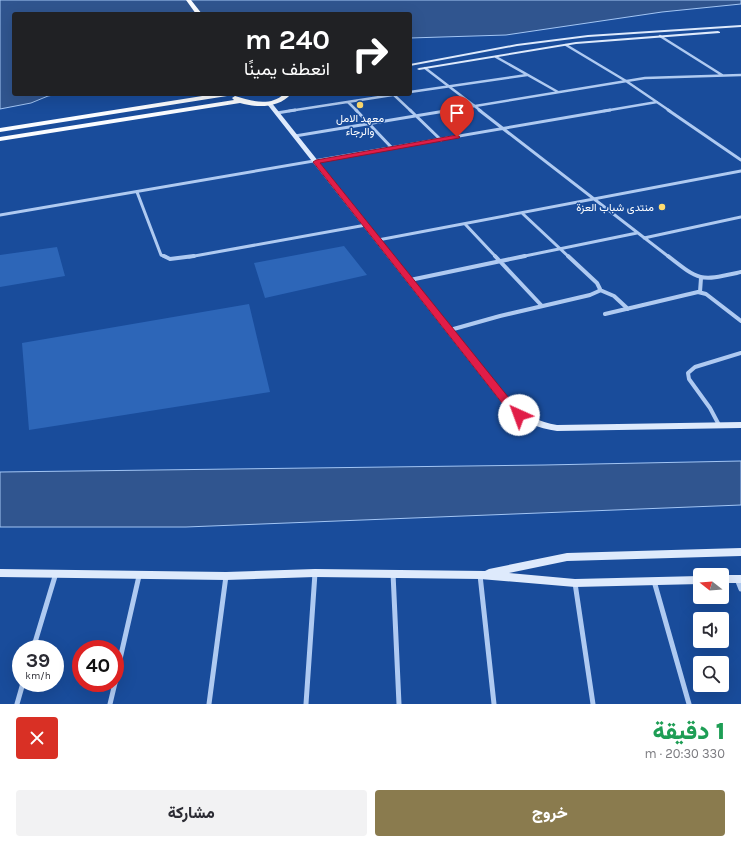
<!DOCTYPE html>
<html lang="ar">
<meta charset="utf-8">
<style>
:root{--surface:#fff;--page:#f2f2f3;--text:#2b2b33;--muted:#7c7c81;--accent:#8a7b4e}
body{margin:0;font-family:Karla,Vazirmatn,sans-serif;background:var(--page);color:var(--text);direction:rtl;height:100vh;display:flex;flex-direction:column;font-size:15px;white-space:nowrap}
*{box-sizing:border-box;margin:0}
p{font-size:13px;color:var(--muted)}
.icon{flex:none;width:22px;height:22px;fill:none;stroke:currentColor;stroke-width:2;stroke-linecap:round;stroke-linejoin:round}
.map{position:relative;height:704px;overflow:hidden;direction:ltr}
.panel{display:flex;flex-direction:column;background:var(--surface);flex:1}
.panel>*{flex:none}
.guide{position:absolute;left:12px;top:12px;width:400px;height:84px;border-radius:4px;box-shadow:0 4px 16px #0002;direction:rtl;background:#202124;color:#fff;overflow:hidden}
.needle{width:26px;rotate:287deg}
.controls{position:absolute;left:693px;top:568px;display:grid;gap:8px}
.controls a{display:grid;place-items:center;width:36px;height:36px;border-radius:4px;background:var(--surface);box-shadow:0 4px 16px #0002;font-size:20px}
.speed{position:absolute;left:12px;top:640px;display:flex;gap:8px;font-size:20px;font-weight:700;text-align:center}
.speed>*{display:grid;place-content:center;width:52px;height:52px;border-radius:50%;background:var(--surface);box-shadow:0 4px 16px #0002;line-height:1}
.speed small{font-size:10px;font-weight:400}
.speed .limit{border:6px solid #d22;background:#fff;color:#111}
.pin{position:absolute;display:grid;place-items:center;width:34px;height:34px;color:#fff;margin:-41px -17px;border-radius:50% 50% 50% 0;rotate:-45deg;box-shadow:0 0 4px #0007}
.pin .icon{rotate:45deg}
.me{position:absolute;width:44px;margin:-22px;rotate:317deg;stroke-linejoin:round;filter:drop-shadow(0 0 3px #0008)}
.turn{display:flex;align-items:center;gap:14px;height:84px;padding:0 16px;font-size:18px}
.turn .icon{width:52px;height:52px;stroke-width:2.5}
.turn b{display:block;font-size:28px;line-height:34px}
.round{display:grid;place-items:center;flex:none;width:42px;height:42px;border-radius:4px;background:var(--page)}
.overview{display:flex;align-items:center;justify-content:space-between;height:68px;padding:0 16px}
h1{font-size:24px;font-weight:800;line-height:30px;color:#1e9e55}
.action{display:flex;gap:8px;margin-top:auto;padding:8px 16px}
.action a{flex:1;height:46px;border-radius:4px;background:var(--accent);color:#fff;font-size:16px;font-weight:800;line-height:46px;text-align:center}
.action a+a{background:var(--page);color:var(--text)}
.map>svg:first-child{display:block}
.green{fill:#2d66b8}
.water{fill:#30558f;stroke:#a2c5f4}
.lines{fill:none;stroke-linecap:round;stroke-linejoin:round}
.street-far3{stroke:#afcaf1;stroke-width:2.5}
.street-far2{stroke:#afcaf1;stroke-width:3}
.street-far1{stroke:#afcaf1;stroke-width:4}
.street{stroke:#afcaf1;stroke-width:5}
.secondary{fill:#deeafc;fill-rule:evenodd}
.primary{fill:#fafcff;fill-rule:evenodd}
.route{fill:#e11d48;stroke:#92132f}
.poi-dot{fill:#ffdc70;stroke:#194c9b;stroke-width:1.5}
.labels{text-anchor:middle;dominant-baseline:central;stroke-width:3;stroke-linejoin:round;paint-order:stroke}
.far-poi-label{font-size:11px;fill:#fff;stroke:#194c9b}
</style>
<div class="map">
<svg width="741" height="704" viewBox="0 0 741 704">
<rect width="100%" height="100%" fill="#194c9b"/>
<path class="green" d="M344,246L367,275L265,298L254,263Z
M57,247L65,276L0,287V255Z
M249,304L270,392L29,430L22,343Z"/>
<path class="water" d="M0,0H741V4L662,12L506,35L410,38V14H14V94H59L48,96L31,103L0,109Z
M741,461V505L186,527H0V472L544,465Z"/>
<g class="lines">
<path class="street-far3" d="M660,36L722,75
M566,45L626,81L670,111
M496,57L558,92
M425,68L481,111
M410,92L527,75
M394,95L411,111
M348,102L357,111
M289,111L399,94
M445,111L645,78L741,75
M604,111L657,102"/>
<path class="street-far2" d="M356,110L392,148
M410,110L441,140
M479,110L669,257
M668,110L741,160
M277,113L295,110
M295,136L451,110
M137,192L161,255L166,257
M522,213L569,257
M0,215L610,110
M465,224L496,257
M644,238L741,217
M378,240L741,171
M189,257L366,225
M520,257L637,233"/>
<path class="street-far1" d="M164,256L170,259L194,256
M495,256L542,306
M668,256C701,282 700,281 741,272
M410,280L525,256
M600,290L614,296L628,309
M700,292L701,278
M605,314L698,292L706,294L741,321
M450,330L500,316L590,295L599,291L600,289L597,283L568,256
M719,425L710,408L689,379L688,373L695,367L741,353"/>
<path class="street" d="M393,573L399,704
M480,575L494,704
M737,579L741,589
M654,581L689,704
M575,583L593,704
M33,649L56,573
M115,681L139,576
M17,704L23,683
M110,704L115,683
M209,704L226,576
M306,704L315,573"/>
<path class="secondary" d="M741,25V27L588,37L517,46L410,66V64L517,44L588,35Z
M718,31L720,32V33L576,44L419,70L417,69L419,68L576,42Z
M267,102H271L512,404C526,415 539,422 557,425L741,422V428L557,431C537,428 521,421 506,408L267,104Z
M741,548V556L567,561L509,573L575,579L700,576V584L575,587L480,579L315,577L226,580L0,577V569L226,572L315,569L485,571L489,569L567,553Z
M721,575H741V583H722Z"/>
<path class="primary" d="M186,0H191L202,14H196Z
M215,94H230L227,96L0,132V128Z
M284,94H291C279,108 257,108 240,103L0,141V137L234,100L232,98L235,96C251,101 270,107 284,94Z"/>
</g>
<path class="route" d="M457,135L460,137L459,138L320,163L513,403L524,415L519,418L516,417L506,408L313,162L316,160Z"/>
<g class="poi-dot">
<circle cx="360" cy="105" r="4"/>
<circle cx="662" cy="207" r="4"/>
</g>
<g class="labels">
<g class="far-poi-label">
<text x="360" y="118">معهد الامل<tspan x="360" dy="13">والرجاء</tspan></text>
<text x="654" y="207" text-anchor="end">منتدى شباب العزة</text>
</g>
</g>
</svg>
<div class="controls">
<a><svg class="needle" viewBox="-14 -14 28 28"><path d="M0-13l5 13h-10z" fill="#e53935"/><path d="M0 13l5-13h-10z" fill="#7c7c81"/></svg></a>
<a><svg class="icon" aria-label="sound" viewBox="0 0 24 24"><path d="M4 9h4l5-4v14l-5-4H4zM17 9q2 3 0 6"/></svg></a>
<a><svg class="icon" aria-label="search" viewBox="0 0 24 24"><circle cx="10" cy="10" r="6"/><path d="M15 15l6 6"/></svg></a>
</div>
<div class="speed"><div>39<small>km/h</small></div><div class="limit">40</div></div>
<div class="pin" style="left:457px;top:137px;background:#d93025"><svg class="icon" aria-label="arrive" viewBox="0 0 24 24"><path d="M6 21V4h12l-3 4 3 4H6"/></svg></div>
<svg class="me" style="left:519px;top:415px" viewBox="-20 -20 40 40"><circle r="19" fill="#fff"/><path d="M0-13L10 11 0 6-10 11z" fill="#e11d48"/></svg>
<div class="guide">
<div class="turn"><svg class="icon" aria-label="right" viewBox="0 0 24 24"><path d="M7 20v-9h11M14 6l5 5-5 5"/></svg><div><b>240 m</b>انعطف يمينًا</div></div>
</div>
</div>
<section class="panel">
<div class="overview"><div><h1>1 دقيقة</h1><p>330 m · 20:30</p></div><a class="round" style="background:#d93025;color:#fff"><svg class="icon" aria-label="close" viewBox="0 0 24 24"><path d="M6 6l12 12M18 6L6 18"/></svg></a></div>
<div class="action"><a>خروج</a><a>مشاركة</a></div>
</section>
